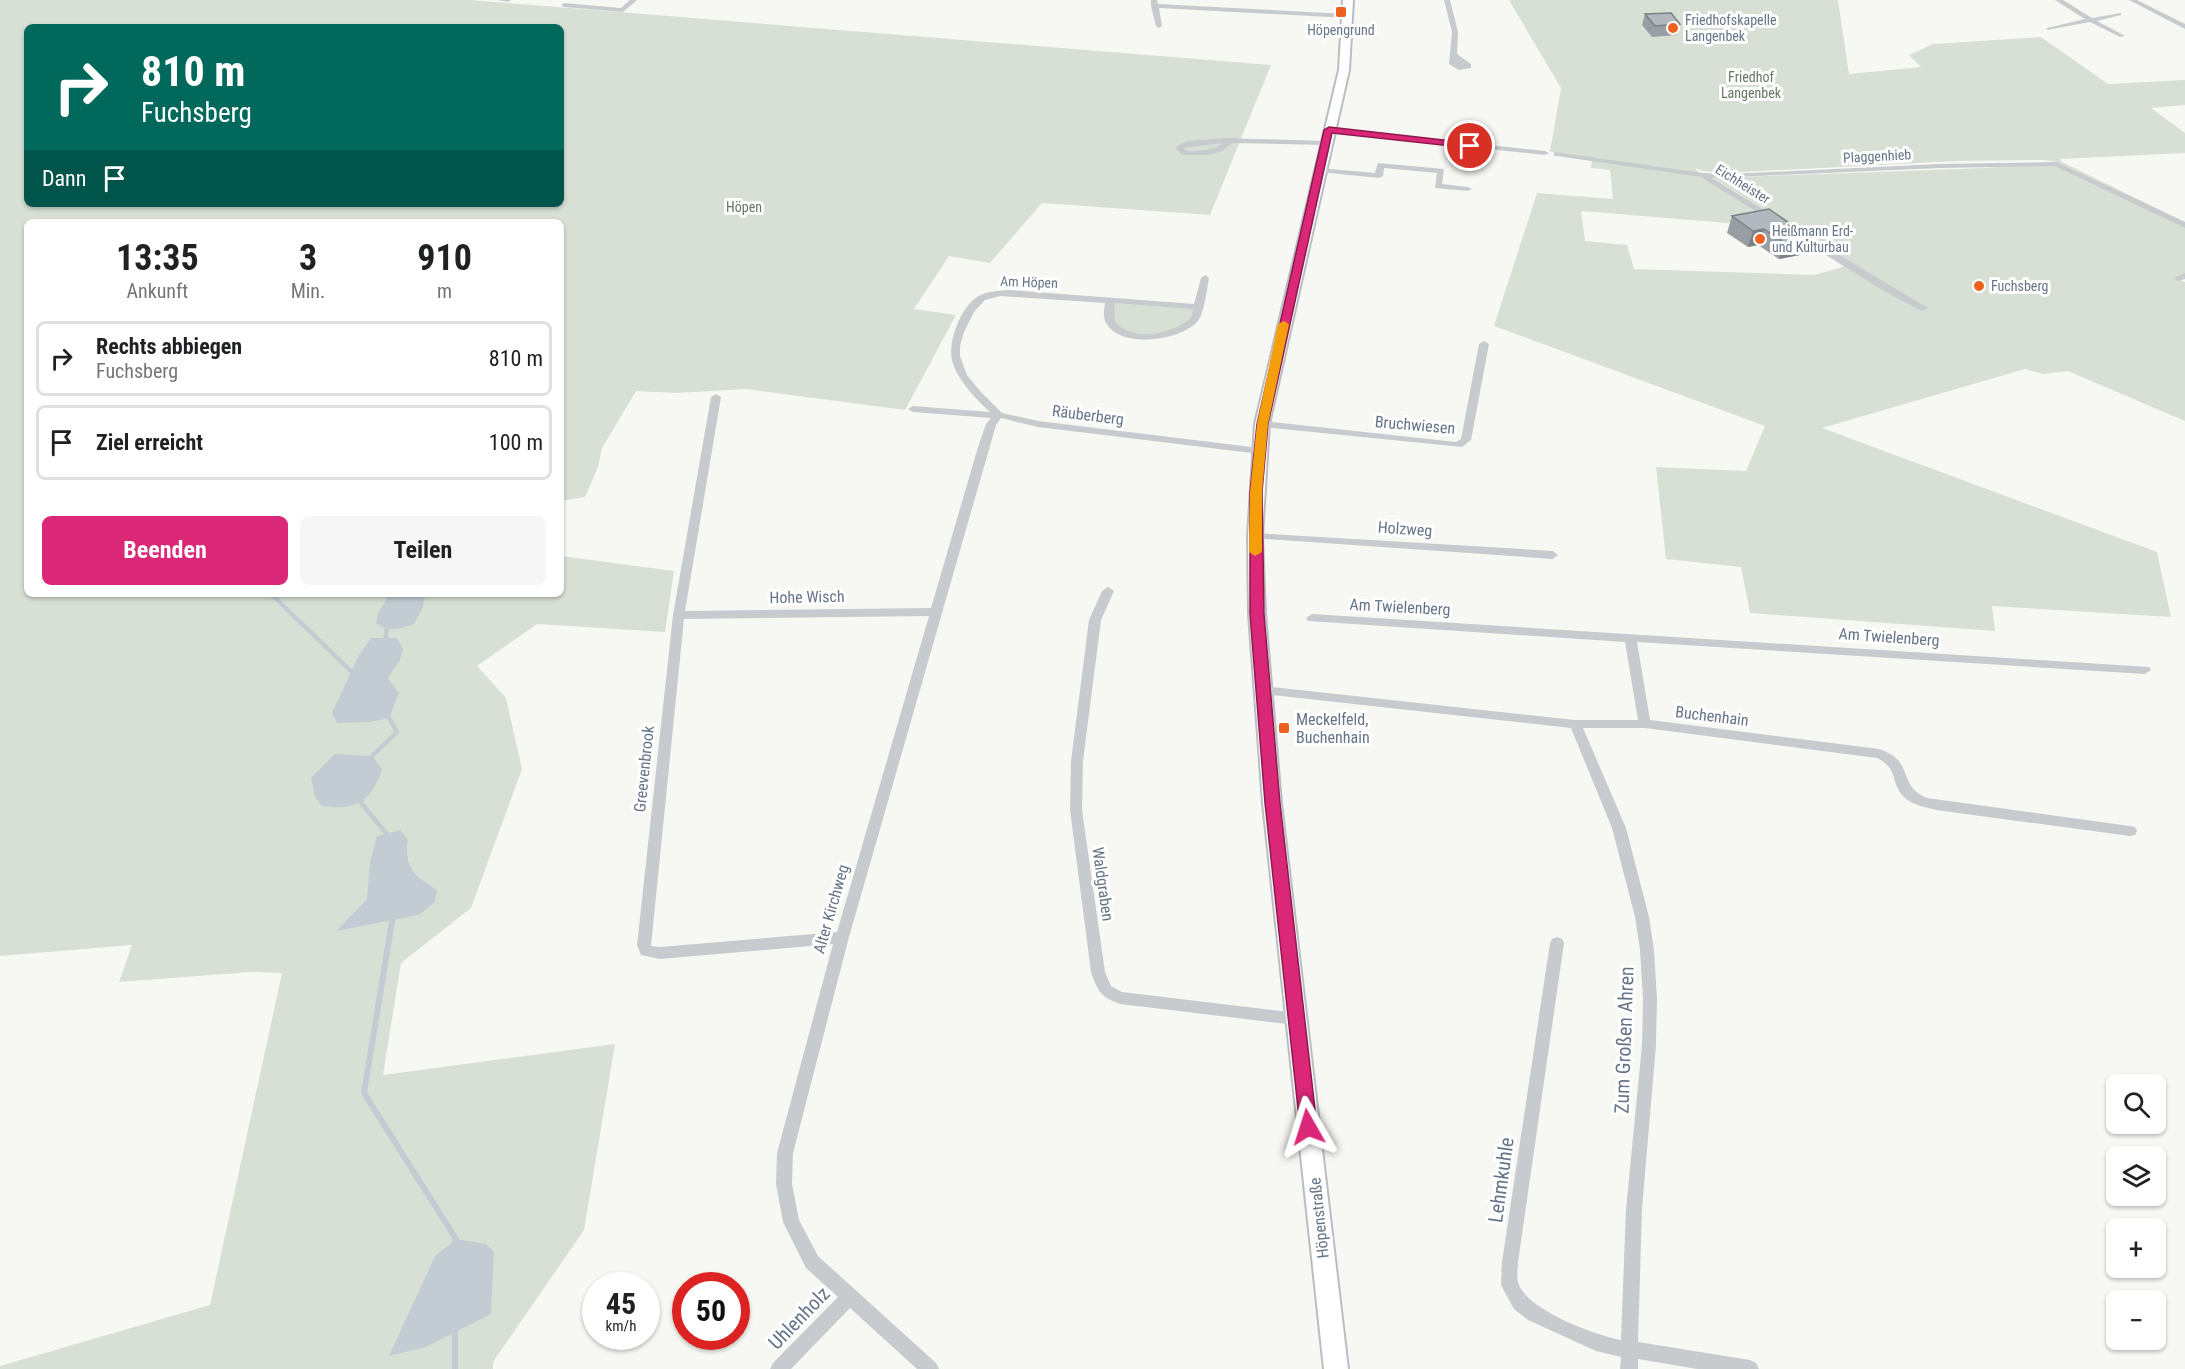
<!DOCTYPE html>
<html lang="de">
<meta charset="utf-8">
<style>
:root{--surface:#fff;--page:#f6f6f6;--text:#202124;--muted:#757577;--line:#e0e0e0;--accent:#db2777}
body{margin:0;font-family:"Roboto Condensed",sans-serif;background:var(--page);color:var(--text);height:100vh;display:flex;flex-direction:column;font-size:22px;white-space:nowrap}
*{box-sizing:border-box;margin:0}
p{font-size:20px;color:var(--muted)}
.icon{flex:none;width:33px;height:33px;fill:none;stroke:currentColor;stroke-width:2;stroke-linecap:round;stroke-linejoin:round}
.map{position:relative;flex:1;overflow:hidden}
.details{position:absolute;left:24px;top:219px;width:540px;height:378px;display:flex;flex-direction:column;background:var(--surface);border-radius:9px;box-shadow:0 2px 4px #0004}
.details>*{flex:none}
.banner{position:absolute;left:24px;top:24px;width:540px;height:183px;border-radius:9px;box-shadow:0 2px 4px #0004;background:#00695c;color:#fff;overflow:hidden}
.controls{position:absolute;left:2106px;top:1074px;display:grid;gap:12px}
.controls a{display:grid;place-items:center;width:60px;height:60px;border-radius:9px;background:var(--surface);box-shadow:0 2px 4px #0004;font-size:30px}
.speed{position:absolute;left:582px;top:1272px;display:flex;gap:12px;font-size:30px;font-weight:700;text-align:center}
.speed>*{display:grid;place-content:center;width:78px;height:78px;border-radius:50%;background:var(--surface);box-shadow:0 2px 4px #0004;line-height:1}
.speed small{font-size:15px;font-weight:400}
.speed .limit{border:9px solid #d22;background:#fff;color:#111}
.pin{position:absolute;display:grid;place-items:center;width:51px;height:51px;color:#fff;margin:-26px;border:3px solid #fff;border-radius:50%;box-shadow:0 2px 6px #0007}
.me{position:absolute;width:66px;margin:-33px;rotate:354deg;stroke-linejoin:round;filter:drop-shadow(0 0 4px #0008)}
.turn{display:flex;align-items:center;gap:21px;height:126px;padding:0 18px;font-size:27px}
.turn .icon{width:78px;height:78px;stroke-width:2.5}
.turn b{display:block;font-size:42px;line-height:51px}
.then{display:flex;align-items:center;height:57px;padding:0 18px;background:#0003;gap:12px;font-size:22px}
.eta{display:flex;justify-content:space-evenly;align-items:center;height:102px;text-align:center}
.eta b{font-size:36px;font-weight:700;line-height:42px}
.primary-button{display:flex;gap:12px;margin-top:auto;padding:12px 18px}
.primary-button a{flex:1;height:69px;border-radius:9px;background:var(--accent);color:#fff;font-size:24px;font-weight:700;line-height:69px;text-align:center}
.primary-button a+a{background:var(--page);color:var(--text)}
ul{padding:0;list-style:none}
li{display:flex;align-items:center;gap:18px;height:75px;margin:0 12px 9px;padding:0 6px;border:3px solid var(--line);border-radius:9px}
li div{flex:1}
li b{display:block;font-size:22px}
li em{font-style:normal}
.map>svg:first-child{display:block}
.green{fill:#d8e0d5;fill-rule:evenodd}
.water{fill:#c3ccd2}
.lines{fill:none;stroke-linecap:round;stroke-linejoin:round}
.stream-far1{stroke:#c3ccd2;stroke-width:4.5}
.stream{stroke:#c3ccd2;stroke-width:6}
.secondary-casing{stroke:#b9bec3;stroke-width:4}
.minor{fill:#c7cbce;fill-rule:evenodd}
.secondary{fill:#fff;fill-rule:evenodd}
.wall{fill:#999ea4}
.shaded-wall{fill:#7d8186}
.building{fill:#b2b8bf;stroke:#7d8186;stroke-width:1.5}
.route{fill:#db2777;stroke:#8e194d;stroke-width:1.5}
.slow{fill:#f59e0b}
.poi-dot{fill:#ed601e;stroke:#fff;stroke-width:2}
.labels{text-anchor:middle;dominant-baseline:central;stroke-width:6;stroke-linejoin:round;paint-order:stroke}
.far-poi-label{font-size:14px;fill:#657587;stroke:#fff;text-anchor:start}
.far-park-label{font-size:14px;fill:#637960;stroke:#fff}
.far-street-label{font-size:14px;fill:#657587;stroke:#fff}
.street-label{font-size:16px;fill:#657587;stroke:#fff}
.poi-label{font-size:16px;fill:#657587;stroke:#fff;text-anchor:start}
.near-street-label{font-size:20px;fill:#657587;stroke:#fff}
</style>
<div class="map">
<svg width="2185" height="1369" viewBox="0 0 2185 1369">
<rect width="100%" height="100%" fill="#f7f8f4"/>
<path class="green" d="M0,0H470L1271,65L1210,215L1042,203L990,263L949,256L914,309L956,315L905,410L745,389L676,393L636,391L602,448L598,467L585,497L561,501V222H27V594H561V556L674,571L665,632L537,624L477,666L506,698L522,769L471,908L401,963L383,1075L615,1044L584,1230L493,1362V1369H0V1366L210,1305L282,973L251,972L119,982L132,945L0,956ZM27,27H561V204H27ZM358,657L399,662L388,678L399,693L389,717L371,722ZM408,840C405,870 414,874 437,890L337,930L367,899Z
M1509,0H1838L1849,74L1921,67L1909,55L1933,44L2041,37L2108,84L2185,80V105L2151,108L2185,133V153L2060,159L2062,162L2185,222V274L2174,278L2185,282V421L2068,371L2043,374L2025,369L1822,428L2157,552L2171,617L1992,606L1995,631L1750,613L1741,567L1666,559L1656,467L1746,471L1765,426L1494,326L1537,193L1613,199L1610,170L1591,168L1592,158L1550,152L1561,88ZM2044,160L2058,162L1986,168L1713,178L1853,264L1814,275L1634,269L1627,245L1585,241L1581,211L1740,224L1766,217L1703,177L1695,168L1702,171L1722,173L1957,161Z
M1111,301L1198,307L1194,319C1159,338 1149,341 1112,324Z"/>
<path class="water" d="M390,594H425L423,607L414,624C399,629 390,633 376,623L378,613Z
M371,638H397L403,649L399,662L388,678L399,693L389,718L371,722L337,723L332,713L358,657Z
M335,754L372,756L382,769C371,802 356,811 322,806L315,797L311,778Z
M400,830L408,840C405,870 414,874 437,890L435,902L419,915L336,931L367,899L370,862L377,836Z
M456,1239L486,1244L494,1252L491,1314L426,1347L389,1356L435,1256Z"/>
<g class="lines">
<path class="stream-far1" d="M271,594L355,675
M385,644L387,626
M371,761L372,756L397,732L387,714
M362,798L361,803L386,833V838"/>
<path class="stream" d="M393,915L364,1093L456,1239V1243
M455,1327V1369"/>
<g class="secondary-casing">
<path id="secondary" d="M1343,0H1353L1349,70L1269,424L1262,536L1265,614L1281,803L1348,1369H1324L1263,803L1249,614L1248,536L1255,424L1339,70Z"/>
</g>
<path class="minor" d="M497,0H511L508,2Z
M630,0H637L623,12L564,7L561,5L564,3L621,8Z
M1151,0H1157L1158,4L1348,14L1351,16L1348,18L1159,8L1162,26L1159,28L1156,26L1151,6Z
M1444,0H1450L1458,32L1457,54L1471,64V68L1459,70L1449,64L1452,32Z
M2055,0H2063L2092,18L2121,13V15L2097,21L2125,36L2120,37L2090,22L2047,30V28L2085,19Z
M2129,0H2137L2185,24V29Z
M1326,128L1545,151L1549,153L1545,155L1329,132L1325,130Z
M1225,138L1325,141L1329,143L1325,145L1232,143L1222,151L1208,155H1182L1175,147L1188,141ZM1223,143C1212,151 1201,151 1187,151L1184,148Z
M1554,152L1703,173L1728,174L1940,164L2056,162L2185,222V228L2055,166L1940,168L1712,178L1776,217V221L1773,222L1701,177L1557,156H1554Z
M1378,163L1444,169L1442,184L1468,187L1472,189L1468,191L1435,188L1437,173L1384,168L1383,176L1379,178L1319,172L1315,170L1319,168L1375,173Z
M1795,232H1801L1928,308L1923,311L1920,310L1884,291L1795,236Z
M2185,273V279L2178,281L2174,278Z
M1205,275L1209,278C1207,289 1204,315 1197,322C1179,341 1118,350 1105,321C1103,315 1104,309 1105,303L1000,296L985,300L974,312L964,332L960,346V356L967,375L980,391L1002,413L1038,421L1260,448L1265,451L1260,454L1038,427L1001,418L996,425L849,937L793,1153L792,1184L799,1220L818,1256L936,1363L939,1369H917L850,1308L791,1369H770L773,1363L838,1297L806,1268L783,1222L776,1184L777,1153L833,944L660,959L641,955L637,945L673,615L711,397L716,394L721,397L685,611L931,608L978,447L986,424L991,418L913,412L908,409L913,406L990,412C976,399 960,383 953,364C946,345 960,308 977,297C986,291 998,291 1009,290L1194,304L1201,278ZM1114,303L1193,309L1191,318C1170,335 1135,342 1115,322ZM929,616L837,932L660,947L651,946L684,619Z
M1484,341L1489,344L1471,440L1462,447L1262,427L1257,424L1262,421L1456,442L1461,439L1479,344Z
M1255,533L1553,551L1558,555L1553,559L1251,538L1250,536Z
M1108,587L1114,591L1101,620L1083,761L1082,810L1105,972L1111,986L1122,992L1296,1013L1301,1015L1303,1019L1301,1023L1296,1025L1120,1004C1100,997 1098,991 1091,972L1070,810L1071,761L1089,620L1102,591Z
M1312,614L2149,667L2151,670L2145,674L1637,642L1650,720L1879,749C1916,761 1896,785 1927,798L2130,826L2135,827L2137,831L2135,835L2130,836L1936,810C1925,807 1912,805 1904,797C1889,781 1900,770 1877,758L1645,728H1583L1626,828L1649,917L1654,950L1657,999L1656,1045L1642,1209L1638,1342L1750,1360L1756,1363L1759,1369H1697L1638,1359V1369H1620L1621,1357L1596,1351L1528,1320L1514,1309L1501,1285L1502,1262L1550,943L1552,939L1557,937L1562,939L1564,943L1518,1262C1518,1269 1516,1279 1519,1285C1530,1311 1595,1335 1621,1340L1626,1209L1642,1045L1643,999L1640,950L1635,917L1612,828L1571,728L1263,694L1257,690L1263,686L1575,720H1638L1625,642L1308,621L1306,618Z"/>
<use href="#secondary" class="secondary"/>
</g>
<path class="wall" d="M1645,14L1680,24L1677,35L1652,37L1642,25Z
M1732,216L1811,238L1805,254L1779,259L1758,245L1748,247L1727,233Z"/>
<path class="shaded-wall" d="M1764,229L1758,245L1748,247L1753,231Z
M1811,238L1805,254L1779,259L1785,243Z"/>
<path class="building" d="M1671,13L1680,24L1655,26L1645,14Z
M1769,209L1811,238L1785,243L1764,229L1753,231L1732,216Z"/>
<path class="route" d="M1329,127L1470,143L1474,146L1470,148L1332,133L1268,424L1262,492L1264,614L1280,803L1317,1127L1315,1133L1308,1135L1302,1133L1300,1127L1265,803L1250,614V492L1257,424L1324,130Z"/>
<path class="slow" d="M1284,321L1289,324L1268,424L1262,492V552L1255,556L1249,552L1250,492L1257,424L1278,324Z"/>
<g class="poi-dot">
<rect x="1335" y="6" width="12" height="12" rx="3"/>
<circle cx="1673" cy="28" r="6"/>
<circle cx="1760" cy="239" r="6"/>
<circle cx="1979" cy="286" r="6"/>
<rect x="1278" y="722" width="12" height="12" rx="3"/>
</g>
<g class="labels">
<g class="far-poi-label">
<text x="1685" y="20">Friedhofskapelle<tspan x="1685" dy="16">Langenbek</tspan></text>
<text x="1341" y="30" text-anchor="middle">Höpengrund</text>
<text x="1772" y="231">Heißmann Erd-<tspan x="1772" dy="16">und Kulturbau</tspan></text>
<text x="1991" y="286">Fuchsberg</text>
</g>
<g class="far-park-label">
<text x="1751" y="77">Friedhof<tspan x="1751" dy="16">Langenbek</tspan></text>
<text x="744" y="207">Höpen</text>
</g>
<g class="far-street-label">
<text transform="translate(1877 156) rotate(-3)">Plaggenhieb</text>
<text transform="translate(1743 184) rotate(32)">Eichheister</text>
<text transform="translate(1029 282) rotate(2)">Am Höpen</text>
</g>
<g class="street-label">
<text transform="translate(1088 415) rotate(7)">Räuberberg</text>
<text transform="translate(1415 425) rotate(5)">Bruchwiesen</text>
<text transform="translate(1405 529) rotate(4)">Holzweg</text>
<text transform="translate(807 597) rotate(-1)">Hohe Wisch</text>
<text transform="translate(1400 607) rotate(3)">Am Twielenberg</text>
<text transform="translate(1889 637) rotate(4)">Am Twielenberg</text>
<text transform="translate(1712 716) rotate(7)">Buchenhain</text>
<text transform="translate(644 769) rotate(-84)">Greevenbrook</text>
<text transform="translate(1103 884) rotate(82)">Waldgraben</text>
<text transform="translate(831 909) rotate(-74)">Alter Kirchweg</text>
<text transform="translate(1319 1218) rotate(-96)">Höpenstraße</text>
</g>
<g class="poi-label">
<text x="1296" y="719">Meckelfeld,<tspan x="1296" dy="18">Buchenhain</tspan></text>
</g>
<g class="near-street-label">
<text transform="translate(1624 1040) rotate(-88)">Zum Großen Ahren</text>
<text transform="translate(1501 1180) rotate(-82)">Lehmkuhle</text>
<text transform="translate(799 1318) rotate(-46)">Uhlenholz</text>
</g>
</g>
</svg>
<div class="controls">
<a><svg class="icon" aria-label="search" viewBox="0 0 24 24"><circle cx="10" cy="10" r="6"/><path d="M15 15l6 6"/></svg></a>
<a><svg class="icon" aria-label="layers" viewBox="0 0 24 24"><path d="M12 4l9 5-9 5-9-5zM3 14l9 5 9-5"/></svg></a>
<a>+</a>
<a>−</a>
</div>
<div class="speed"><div>45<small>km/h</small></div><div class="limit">50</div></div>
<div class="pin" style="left:1470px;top:146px;background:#d93025"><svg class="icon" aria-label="arrive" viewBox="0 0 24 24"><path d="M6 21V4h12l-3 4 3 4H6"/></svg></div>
<svg class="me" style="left:1308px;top:1127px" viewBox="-20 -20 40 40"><path d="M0-17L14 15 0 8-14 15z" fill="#db2777" stroke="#fff" stroke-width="4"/></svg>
<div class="banner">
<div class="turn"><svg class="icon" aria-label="right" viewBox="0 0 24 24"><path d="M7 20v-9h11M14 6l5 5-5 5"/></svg><div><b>810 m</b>Fuchsberg</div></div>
<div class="then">Dann<svg class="icon" aria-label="arrive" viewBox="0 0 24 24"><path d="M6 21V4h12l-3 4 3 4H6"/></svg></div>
</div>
<section class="details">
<div class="eta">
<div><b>13:35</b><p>Ankunft</p></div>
<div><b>3</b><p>Min.</p></div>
<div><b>910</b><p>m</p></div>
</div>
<ul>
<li><svg class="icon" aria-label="right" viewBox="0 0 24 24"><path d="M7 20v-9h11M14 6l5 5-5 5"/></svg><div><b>Rechts abbiegen</b><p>Fuchsberg</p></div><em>810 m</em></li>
<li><svg class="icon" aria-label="arrive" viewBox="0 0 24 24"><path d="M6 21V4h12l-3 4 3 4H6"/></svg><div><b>Ziel erreicht</b></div><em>100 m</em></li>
</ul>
<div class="primary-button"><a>Beenden</a><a>Teilen</a></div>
</section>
</div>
